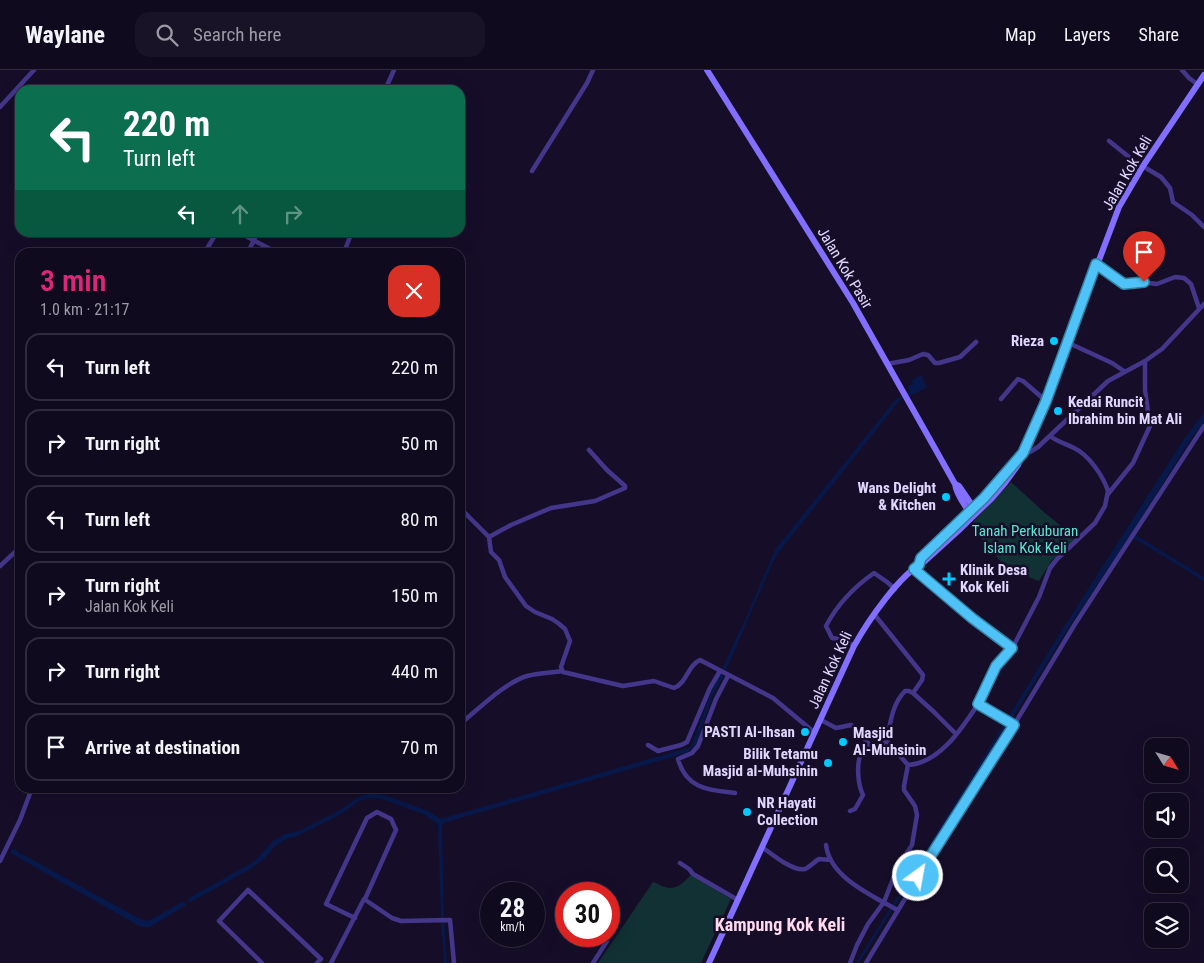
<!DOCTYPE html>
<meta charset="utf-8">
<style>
:root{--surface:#100a1f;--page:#191328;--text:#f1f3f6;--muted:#9c9aa4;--line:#302b3d;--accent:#db2777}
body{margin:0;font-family:"Roboto Condensed",sans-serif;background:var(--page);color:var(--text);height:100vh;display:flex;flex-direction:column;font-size:19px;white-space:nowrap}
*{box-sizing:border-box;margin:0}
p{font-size:16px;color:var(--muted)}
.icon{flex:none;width:28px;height:28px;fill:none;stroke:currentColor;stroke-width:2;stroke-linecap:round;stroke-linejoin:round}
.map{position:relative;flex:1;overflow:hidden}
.side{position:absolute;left:15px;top:178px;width:450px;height:545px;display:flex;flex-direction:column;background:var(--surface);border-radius:15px;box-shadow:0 5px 20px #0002,0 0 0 1px var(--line)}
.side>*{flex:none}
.hud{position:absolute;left:15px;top:15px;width:450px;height:152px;border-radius:15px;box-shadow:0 5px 20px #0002,0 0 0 1px var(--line);background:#0b6e4f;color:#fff;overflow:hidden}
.needle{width:32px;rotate:127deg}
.tools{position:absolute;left:1144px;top:668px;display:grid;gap:10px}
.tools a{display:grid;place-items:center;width:45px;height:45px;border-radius:10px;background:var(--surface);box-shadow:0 5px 20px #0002,0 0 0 1px var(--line);font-size:25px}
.speed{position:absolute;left:480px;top:812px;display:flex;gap:10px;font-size:25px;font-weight:700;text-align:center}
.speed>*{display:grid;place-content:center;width:65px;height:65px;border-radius:50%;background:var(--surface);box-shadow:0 5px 20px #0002,0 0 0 1px var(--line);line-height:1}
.speed small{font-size:12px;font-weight:400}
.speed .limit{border:8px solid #d22;background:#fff;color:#111}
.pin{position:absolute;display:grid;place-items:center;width:42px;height:42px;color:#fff;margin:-51px -21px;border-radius:50% 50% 50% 0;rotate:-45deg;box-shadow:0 0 5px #0007}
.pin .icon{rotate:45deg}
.me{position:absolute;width:55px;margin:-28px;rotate:32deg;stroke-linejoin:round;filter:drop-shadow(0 0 4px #0008)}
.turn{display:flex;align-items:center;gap:18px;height:105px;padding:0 25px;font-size:22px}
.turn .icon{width:65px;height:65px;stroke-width:2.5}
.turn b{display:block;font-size:35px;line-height:42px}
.lanes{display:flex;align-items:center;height:48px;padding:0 25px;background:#0003;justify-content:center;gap:25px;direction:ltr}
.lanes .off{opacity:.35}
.round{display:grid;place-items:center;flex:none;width:52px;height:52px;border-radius:15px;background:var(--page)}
.headline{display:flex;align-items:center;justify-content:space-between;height:85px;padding:0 25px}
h1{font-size:30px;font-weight:600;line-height:38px;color:var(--accent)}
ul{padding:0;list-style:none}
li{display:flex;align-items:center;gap:15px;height:68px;margin:0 10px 8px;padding:0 15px;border:2px solid var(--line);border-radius:15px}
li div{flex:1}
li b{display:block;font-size:19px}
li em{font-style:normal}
header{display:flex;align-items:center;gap:30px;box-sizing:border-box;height:70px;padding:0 25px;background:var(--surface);border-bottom:1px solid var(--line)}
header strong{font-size:24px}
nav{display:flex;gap:28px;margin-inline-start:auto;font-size:18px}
.search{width:350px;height:45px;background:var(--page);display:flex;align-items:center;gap:12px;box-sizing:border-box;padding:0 18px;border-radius:15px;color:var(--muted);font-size:19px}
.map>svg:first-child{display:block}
.green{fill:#113134}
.water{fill:#07184a}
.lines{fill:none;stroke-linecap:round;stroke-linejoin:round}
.canal{stroke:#07184a;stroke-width:5.5}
.street{stroke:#44378b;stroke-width:4.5}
.secondary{stroke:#826eff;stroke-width:6}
.route-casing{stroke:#337fa1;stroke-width:12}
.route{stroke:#4fc3f7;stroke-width:9}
.poi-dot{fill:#03c9ff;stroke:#160e29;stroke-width:2}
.labels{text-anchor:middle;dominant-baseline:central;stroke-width:5;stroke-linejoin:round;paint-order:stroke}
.street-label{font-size:15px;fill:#e0d7ff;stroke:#160e29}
.poi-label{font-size:15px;font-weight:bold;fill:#e0d7ff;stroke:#160e29;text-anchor:end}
.park-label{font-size:15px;fill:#5ae7d4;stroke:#160e29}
.quarter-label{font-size:18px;font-weight:bold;fill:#ffd9ed;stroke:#160e29}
</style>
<header>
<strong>Waylane</strong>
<div class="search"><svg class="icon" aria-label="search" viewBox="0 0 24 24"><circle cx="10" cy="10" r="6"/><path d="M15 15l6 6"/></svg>Search here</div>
<nav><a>Map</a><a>Layers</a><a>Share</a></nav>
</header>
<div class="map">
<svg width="1204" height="893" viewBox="0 0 1204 893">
<rect width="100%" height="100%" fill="#160e29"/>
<path class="green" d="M1011,412L1045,443L1077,469L1052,490L1039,511L1007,499L970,455Z
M691,805L731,829L701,893H598L653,812C658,813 660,816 665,817C676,821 684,812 691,805Z"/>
<path class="water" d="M921,305L927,317L912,325L911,324L900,330L778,483L773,492L722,609L713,625L696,675L686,683L443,753L442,758L444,851L447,893H444L441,851L438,754L425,745L382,729L370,728L359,731L341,744L297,766L286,769L274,777L265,788L252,798L191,832L188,831L189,828L255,791L273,771L285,764L299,761L340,740L358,727L371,723L388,726L428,741L441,749L691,677L711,623L748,543L775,480L896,329L910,322L908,316L913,314L912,310Z
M1204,343V352L1191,369L1132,463L1204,507V511L1130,466L1073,551L859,893H856L1069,549L1184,369Z
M17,784H22L140,849L148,851L184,831L186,835L150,857H141L19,788Z"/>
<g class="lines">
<path class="canal" d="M14,782L17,784"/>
<path class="street" d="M1182,0L1189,8L1197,14
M385,20L394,0
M0,37L34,0
M1109,71L1134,91L1161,107L1170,118L1173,132L1192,145L1204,157
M532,101L587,13L593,0
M238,162L276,182
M205,182L217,162
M248,182L258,162
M344,182L352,162
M1096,194L1125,214L1140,212L1157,214L1175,207L1184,208L1191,214L1199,238
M1069,271L1073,275L1112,293L1124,301
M887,294L909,290L923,284L928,285L935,293H939L960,287L976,272
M1001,329L1018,309L1023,311L1046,331
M1023,383L1030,382L1038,377L1108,311L1145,291L1162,279L1204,234
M1108,424L1133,393L1150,356L1145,320V291
M460,438L489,467L491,482L499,490L505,507L526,536L535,542L552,549L558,553L565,559L570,571L561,597L563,602L623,616L654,611L674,618C687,613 687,596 700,590L773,628L815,663
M489,467L511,455L551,438L595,431L625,418V416L607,400L589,380
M0,496L15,482H20
M914,499L972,548L1012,578
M874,544L923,605L922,610L913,623L934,642L956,664
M854,576L845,570L832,568L826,556C837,535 854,517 874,503L887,512L895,519
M728,606L716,629L698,676L692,683L678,689C686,719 709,720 735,723
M821,650L836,658L851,655C862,661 865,678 879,677L887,671C890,654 892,634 905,621H909L913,623
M460,654C479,639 504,613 527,606C538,603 551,603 562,601
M1014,655L978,634L995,596L1014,575L1039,527L1050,498L1057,489L1095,453L1105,436L1108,421C1103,406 1089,385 1074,378C1066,374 1058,372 1050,366
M887,671L908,695
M648,675L658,681L681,675L687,672L710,618L720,601
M908,695C940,693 962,658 978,634
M850,741L855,739L863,725C858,715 856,694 861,684C863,680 866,677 869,675
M826,775C830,808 872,825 897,840
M762,777C772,784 793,802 805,799C810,797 814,792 819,789L831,790
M0,791L20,750L32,718
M680,793L689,799L693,804L738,830
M355,848L326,834L367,748L377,742L391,749L396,760L365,829
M262,893L219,851L248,820L321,889L317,893
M331,893L364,829L392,848L401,851L450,850L454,893
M593,893L607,871V866
M850,893L857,875L868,854L884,832L898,796L912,775L917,745L915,736L904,720V716L908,695
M866,893L959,740L1014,655L1075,554L1204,356"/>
<path class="secondary" d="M707,0L853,233L955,414C956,424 964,434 969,442H973
M955,414L959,416L974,438L973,441
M919,495L921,488C943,468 965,448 986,426C995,416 1009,394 1020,388
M709,893L854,576C868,551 899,505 925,491L958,461L992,428L1005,413L1018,395L1046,331L1119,137L1143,96L1204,5"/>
</g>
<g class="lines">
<g class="route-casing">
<path id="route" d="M918,806L1014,655L978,634L996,596L1012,578L972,548L914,499L919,495L921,488L984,428L1023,383L1046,331L1096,194L1124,214L1144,212"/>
</g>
<use href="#route" class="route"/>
</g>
<g class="poi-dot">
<circle cx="1054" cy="271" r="5"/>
<circle cx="1058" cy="341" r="5"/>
<circle cx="946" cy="427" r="5"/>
<path d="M946.5 501.5h5v5h5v5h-5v5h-5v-5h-5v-5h5z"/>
<circle cx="805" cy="662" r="5"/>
<circle cx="843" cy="672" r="5"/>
<circle cx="828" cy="693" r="5"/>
<circle cx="747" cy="742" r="5"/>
</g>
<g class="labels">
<g class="street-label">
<text transform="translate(1127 103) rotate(-60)">Jalan Kok Keli</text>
<text transform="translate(845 198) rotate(59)">Jalan Kok Pasir</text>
<text transform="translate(830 600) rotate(-65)">Jalan Kok Keli</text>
</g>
<g class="poi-label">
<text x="1044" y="271">Rieza</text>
<text x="1068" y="332" text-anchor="start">Kedai Runcit<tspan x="1068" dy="17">Ibrahim bin Mat Ali</tspan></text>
<text x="936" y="418">Wans Delight<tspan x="936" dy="17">&amp; Kitchen</tspan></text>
<text x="960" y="500" text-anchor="start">Klinik Desa<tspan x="960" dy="17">Kok Keli</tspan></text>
<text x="795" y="662">PASTI Al-Ihsan</text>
<text x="853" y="663" text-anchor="start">Masjid<tspan x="853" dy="17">Al-Muhsinin</tspan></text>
<text x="818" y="684">Bilik Tetamu<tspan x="818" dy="17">Masjid al-Muhsinin</tspan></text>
<text x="757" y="733" text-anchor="start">NR Hayati<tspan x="757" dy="17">Collection</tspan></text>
</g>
<g class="park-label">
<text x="1025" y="461">Tanah Perkuburan<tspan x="1025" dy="17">Islam Kok Keli</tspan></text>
</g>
<g class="quarter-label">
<text x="780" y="854">Kampung Kok Keli</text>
</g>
</g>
</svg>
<div class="tools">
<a><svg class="needle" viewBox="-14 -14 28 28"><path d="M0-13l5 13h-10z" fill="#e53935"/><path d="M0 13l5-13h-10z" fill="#9c9aa4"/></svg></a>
<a><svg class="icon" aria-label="sound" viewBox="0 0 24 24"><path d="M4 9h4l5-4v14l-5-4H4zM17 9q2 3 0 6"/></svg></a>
<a><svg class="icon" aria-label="search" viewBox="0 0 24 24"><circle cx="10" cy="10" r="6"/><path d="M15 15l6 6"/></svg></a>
<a><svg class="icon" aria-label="layers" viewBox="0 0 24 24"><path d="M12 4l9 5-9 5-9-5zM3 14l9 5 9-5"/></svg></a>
</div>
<div class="speed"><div>28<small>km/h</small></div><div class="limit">30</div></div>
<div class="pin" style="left:1144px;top:212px;background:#d93025"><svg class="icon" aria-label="arrive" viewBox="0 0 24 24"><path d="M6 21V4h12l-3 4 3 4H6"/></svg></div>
<svg class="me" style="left:918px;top:806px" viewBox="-20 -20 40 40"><circle r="17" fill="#4fc3f7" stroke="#fff" stroke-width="3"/><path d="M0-11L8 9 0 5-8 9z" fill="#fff"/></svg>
<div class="hud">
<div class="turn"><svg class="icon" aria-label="left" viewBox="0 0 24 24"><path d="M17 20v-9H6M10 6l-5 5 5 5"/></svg><div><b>220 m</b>Turn left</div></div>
<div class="lanes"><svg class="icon" aria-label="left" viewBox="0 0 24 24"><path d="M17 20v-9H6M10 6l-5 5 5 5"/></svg><svg class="icon off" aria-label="ahead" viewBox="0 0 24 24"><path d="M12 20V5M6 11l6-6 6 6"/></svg><svg class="icon off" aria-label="right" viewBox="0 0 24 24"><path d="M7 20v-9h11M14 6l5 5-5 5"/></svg></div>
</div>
<section class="side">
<div class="headline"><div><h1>3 min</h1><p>1.0 km · 21:17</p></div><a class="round" style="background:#d93025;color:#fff"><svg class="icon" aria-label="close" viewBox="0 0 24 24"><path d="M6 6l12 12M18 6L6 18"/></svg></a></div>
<ul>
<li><svg class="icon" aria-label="left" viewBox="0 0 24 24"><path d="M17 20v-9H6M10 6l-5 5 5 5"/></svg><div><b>Turn left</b></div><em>220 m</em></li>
<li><svg class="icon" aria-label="right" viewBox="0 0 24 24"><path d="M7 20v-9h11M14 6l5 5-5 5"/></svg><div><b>Turn right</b></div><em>50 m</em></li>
<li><svg class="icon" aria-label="left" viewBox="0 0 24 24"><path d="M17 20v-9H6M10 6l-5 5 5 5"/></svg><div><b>Turn left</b></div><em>80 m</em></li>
<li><svg class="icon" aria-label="right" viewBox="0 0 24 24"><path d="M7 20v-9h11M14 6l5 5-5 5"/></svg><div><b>Turn right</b><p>Jalan Kok Keli</p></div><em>150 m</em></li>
<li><svg class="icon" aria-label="right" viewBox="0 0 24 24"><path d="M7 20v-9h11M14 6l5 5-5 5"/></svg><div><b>Turn right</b></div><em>440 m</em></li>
<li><svg class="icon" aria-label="arrive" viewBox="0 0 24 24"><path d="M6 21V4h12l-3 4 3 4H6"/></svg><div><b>Arrive at destination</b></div><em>70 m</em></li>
</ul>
</section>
</div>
